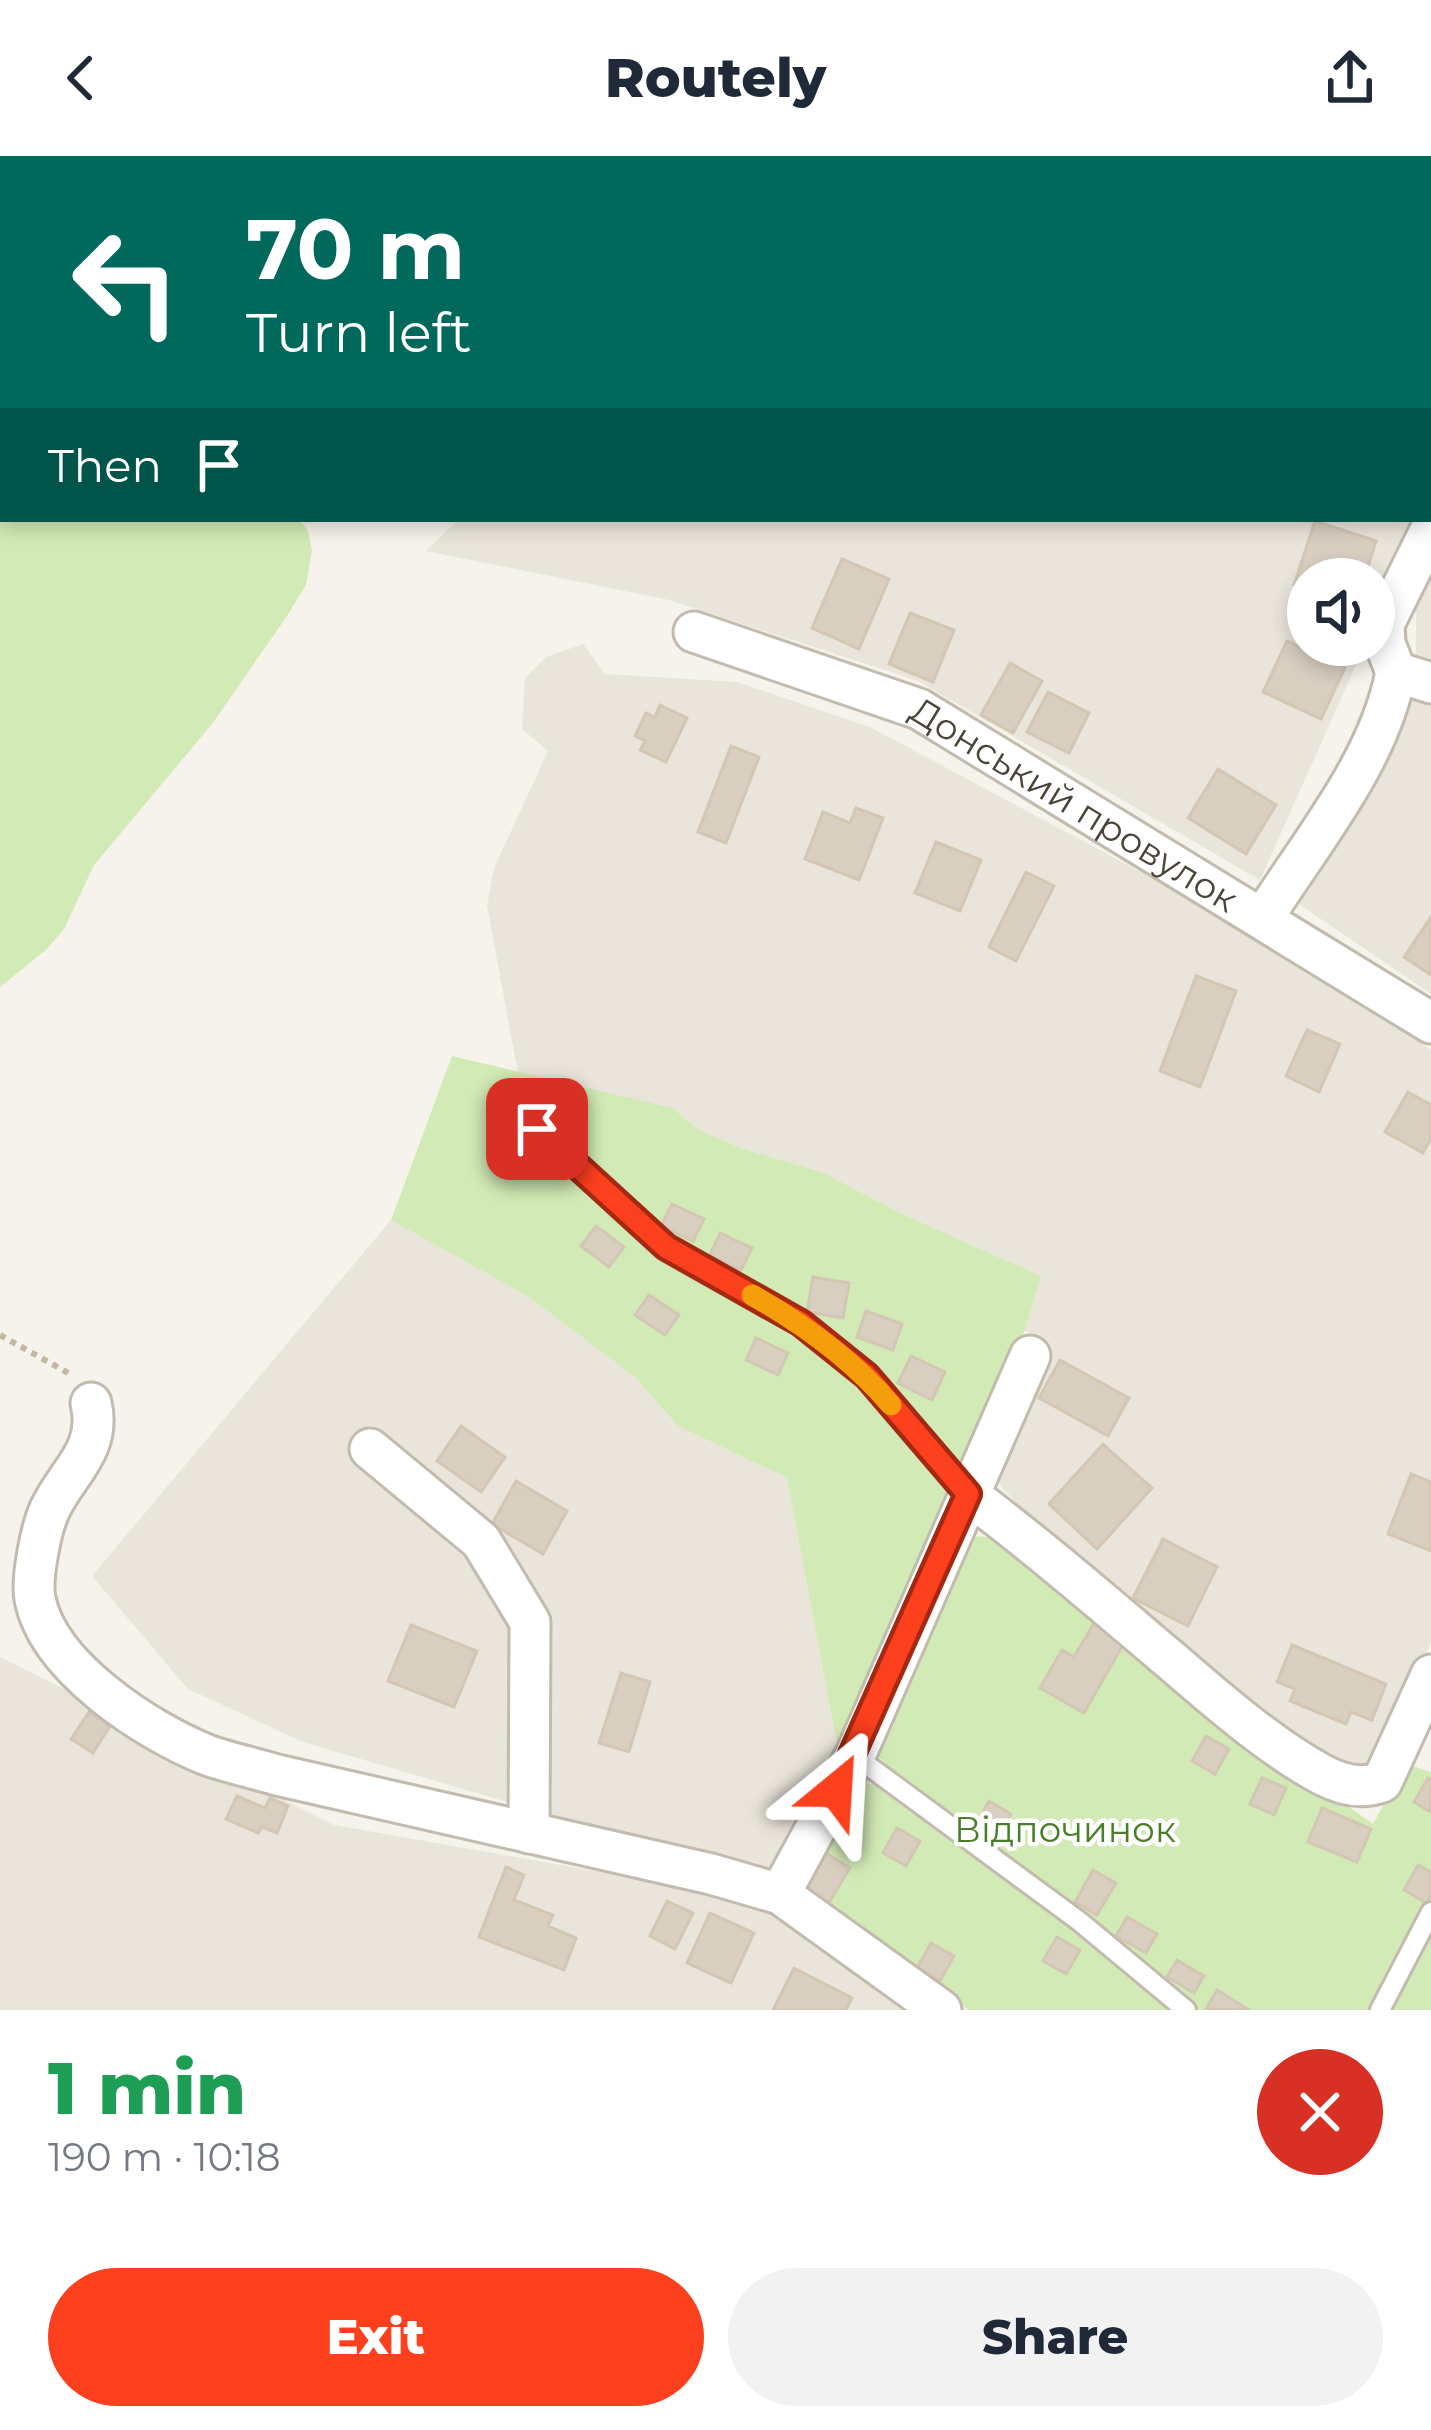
<!DOCTYPE html>
<meta charset="utf-8">
<style>
:root{--surface:#fff;--page:#f2f2f3;--text:#1f2937;--muted:#747a83;--accent:#fc3f1d}
body{margin:0;font-family:Montserrat,sans-serif;background:var(--page);color:var(--text);height:100vh;display:flex;flex-direction:column;font-size:45px;white-space:nowrap}
*{box-sizing:border-box;margin:0}
p{font-size:39px;color:var(--muted)}
.icon{flex:none;width:66px;height:66px;fill:none;stroke:currentColor;stroke-width:2;stroke-linecap:round;stroke-linejoin:round}
.map{position:relative;height:1854px;overflow:hidden}
.sheet{display:flex;flex-direction:column;background:var(--surface);flex:1}
.sheet>*{flex:none}
.banner{position:absolute;left:0px;top:0px;width:1431px;height:366px;box-shadow:0 6px 18px #0003;background:#00695c;color:#fff;overflow:hidden}
.buttons{position:absolute;left:1287px;top:402px;display:grid;gap:24px}
.buttons a{display:grid;place-items:center;width:108px;height:108px;border-radius:50%;background:var(--surface);box-shadow:0 6px 18px #0003;font-size:60px}
.pin{position:absolute;display:grid;place-items:center;width:102px;height:102px;color:#fff;margin:-51px;border-radius:24px;box-shadow:0 6px 18px #0006}
.me{position:absolute;width:132px;margin:-66px;rotate:27deg;stroke-linejoin:round;filter:drop-shadow(0 0 9px #0008)}
.turn{display:flex;align-items:center;gap:42px;height:252px;padding:0 48px;font-size:54px}
.turn .icon{width:156px;height:156px;stroke-width:2.5}
.turn b{display:block;font-size:84px;line-height:102px}
.then{display:flex;align-items:center;height:114px;padding:0 48px;background:#0003;gap:24px;font-size:45px}
.round{display:grid;place-items:center;flex:none;width:126px;height:126px;border-radius:63px;background:var(--page)}
.overview{display:flex;align-items:center;justify-content:space-between;height:204px;padding:0 48px}
h1{font-size:72px;font-weight:800;line-height:90px;color:#1e9e55}
.primary-button{display:flex;gap:24px;margin-top:auto;padding:24px 48px}
.primary-button a{flex:1;height:138px;border-radius:72px;background:var(--accent);color:#fff;font-size:48px;font-weight:800;line-height:138px;text-align:center}
.primary-button a+a{background:var(--page);color:var(--text)}
header{display:flex;justify-content:space-between;align-items:center;height:156px;padding:0 48px;background:var(--surface);font-size:54px;font-weight:800}
.map>svg:first-child{display:block}
.residential{fill:#eae5da}
.green{fill:#d2eab5}
.building{fill:#d8cfc1;stroke:#d3c7b4;stroke-width:3}
.lines{fill:none;stroke-linecap:round;stroke-linejoin:round}
.lane-casing{stroke:#c2bbae;stroke-width:24}
.street-casing{stroke:#c2bbae;stroke-width:45}
.path{stroke:#c4b79f;stroke-width:6;stroke-dasharray:6 6;stroke-linecap:butt}
.lane{stroke:#fff;stroke-width:18}
.street{stroke:#fff;stroke-width:39}
.route-casing{stroke:#a42913;stroke-width:30}
.route{stroke:#fc3f1d;stroke-width:21}
.slow{stroke:#f59e0b;stroke-width:21}
.labels{text-anchor:middle;dominant-baseline:central;stroke-width:9;stroke-linejoin:round;paint-order:stroke}
.street-label{font-size:36px;fill:#4b4439;stroke:#fff}
.park-label{font-size:36px;fill:#4a7f2a;stroke:#fff}
</style>
<header><svg class="icon" aria-label="back" viewBox="0 0 24 24"><path d="M15 5l-7 7 7 7"/></svg>Routely<svg class="icon" aria-label="share" viewBox="0 0 24 24"><path d="M12 15V3M7 8l5-5 5 5M5 13v7h14v-7"/></svg></header>
<div class="map">
<svg width="1431" height="1854" viewBox="0 0 1431 1854">
<rect width="100%" height="100%" fill="#f6f3ec"/>
<path class="residential" d="M786,0H1118L784,3Z
M1154,0H1431V68L1428,3Z
M459,363H1412L1374,464V423H1308V489H1365L1260,724L918,525L669,444L426,395Z
M1431,399V512L1416,507V436Z
M583,488L605,518L737,526L870,571L1266,783L1431,894V1486L1376,1613L1359,1622L1212,1533L1085,1420L994,1323L1045,1187L1025,1174L1041,1120L900,1057L824,1017L741,992L697,973L673,952L518,917L487,750L494,712L548,595L522,573L525,522L546,501Z
M1412,543L1431,549V838L1296,746Z
M391,1064L529,1141L635,1221L678,1270L787,1322L839,1599L769,1723L303,1586L188,1533L92,1420Z
M0,1501L334,1669L759,1744L905,1854H0Z"/>
<path class="green" d="M0,0H607L3,3V363H299L308,375L312,394L306,429L287,460L212,568L94,709L64,773L47,793L0,831Z
M452,900L673,952L697,973L741,992L824,1017L900,1057L1041,1120L1025,1174L976,1295L944,1326L950,1347L839,1599L787,1322L678,1270L635,1221L529,1141L391,1064Z
M970,1380L992,1381L1131,1496L1373,1668L1406,1608L1431,1616V1854H969L796,1738L844,1641L867,1627L884,1632L892,1614L873,1595Z"/>
<path class="building" d="M1428,92L1431,93V172H1428Z
M1315,365L1376,385L1364,423H1308V434L1294,429Z
M842,403L889,423L859,493L812,472Z
M910,457L954,474L933,526L889,508Z
M1287,485L1345,512L1321,563L1263,536Z
M1010,507L1042,525L1013,577L981,559Z
M1048,536L1089,557L1069,597L1027,576Z
M660,549L687,562L666,606L640,594L645,585L635,580L646,557L655,561Z
M731,590L759,601L726,687L698,676Z
M1218,613L1276,649L1246,698L1188,662Z
M856,652L883,662L859,724L805,703L823,656L850,667Z
M936,686L981,704L960,755L915,737Z
M1026,716L1054,730L1016,805L989,791Z
M1431,761V819L1404,801Z
M1196,820L1236,835L1200,931L1160,915Z
M1307,874L1340,888L1319,936L1286,920Z
M1408,936L1431,949V982L1423,997L1385,976Z
M672,1048L704,1063L693,1085L661,1070Z
M596,1070L624,1091L609,1111L581,1090Z
M720,1077L752,1092L741,1114L710,1099Z
M813,1121L849,1127L843,1162L807,1156Z
M649,1139L679,1159L665,1179L635,1159Z
M866,1155L902,1168L893,1194L857,1181Z
M756,1182L788,1197L778,1219L746,1204Z
M911,1200L945,1216L932,1244L898,1227Z
M1060,1204L1129,1242L1108,1280L1039,1242Z
M461,1270L505,1301L481,1336L437,1305Z
M1103,1288L1152,1332L1097,1393L1049,1348Z
M1411,1318L1431,1326V1395L1388,1378Z
M516,1325L567,1355L543,1398L492,1368Z
M1163,1383L1217,1411L1188,1470L1133,1442Z
M1094,1467L1125,1485L1084,1557L1040,1532L1062,1494L1074,1501Z
M411,1469L477,1495L454,1551L388,1525Z
M1292,1489L1386,1528L1372,1564L1351,1556L1346,1568L1290,1545L1295,1533L1277,1526Z
M621,1517L650,1526L629,1596L599,1587Z
M89,1556L110,1570L93,1597L71,1583Z
M1206,1580L1229,1593L1215,1618L1192,1605Z
M1262,1622L1286,1632L1274,1659L1250,1648Z
M1428,1622L1431,1624V1656L1414,1646Z
M237,1640L265,1652L270,1642L288,1650L277,1677L262,1671L258,1677L226,1663Z
M989,1645L1011,1658L997,1683L975,1670Z
M1322,1652L1371,1673L1357,1706L1308,1686Z
M897,1672L920,1685L906,1710L883,1697Z
M824,1696L850,1712L827,1750L801,1734Z
M1418,1709L1431,1716V1739L1426,1747L1404,1734Z
M506,1711L524,1719L514,1744L553,1759L548,1770L576,1782L564,1814L479,1781Z
M1093,1714L1116,1727L1097,1759L1075,1746Z
M667,1745L693,1757L675,1793L650,1780Z
M710,1757L754,1777L731,1827L687,1807Z
M1127,1761L1157,1778L1146,1797L1116,1780Z
M1057,1781L1080,1794L1066,1818L1043,1805Z
M931,1787L954,1800L940,1825L917,1812Z
M1177,1804L1204,1820L1194,1837L1167,1821Z
M794,1812L852,1842L846,1854H773Z
M1217,1834L1249,1854L1206,1853Z"/>
<g class="lines">
<g class="lane-casing">
<path id="lane" d="M537,973L666,1091L801,1167L867,1220L968,1338
M855,1600L1079,1765L1186,1854
M1380,1854L1431,1756"/>
</g>
<g class="street-casing">
<g id="street">
<path d="M1133,0V3"/>
<path d="M1428,70H1431"/>
<path id="s1" d="M694,476L919,553L1431,867"/>
<path d="M1396,516L1385,488L1384,468L1431,373"/>
<path d="M1263,762C1311,686 1379,606 1396,516L1431,527"/>
<path d="M91,1247C102,1294 68,1315 50,1353C41,1372 31,1423 35,1443C48,1511 147,1575 207,1599C229,1607 254,1612 277,1619L711,1718L780,1738L941,1854"/>
<path d="M370,1293L481,1385L530,1466L529,1677"/>
<path d="M968,1338C1037,1390 1102,1446 1167,1501C1212,1540 1269,1590 1321,1618C1341,1629 1361,1634 1382,1626L1431,1519"/>
<path d="M780,1738L855,1600L1030,1200"/>
</g>
</g>
<path class="path" d="M0,1179L70,1218"/>
<use href="#lane" class="lane"/>
<use href="#street" class="street"/>
</g>
<g class="lines">
<g class="route-casing">
<path id="route" d="M537,973L666,1091L801,1167L867,1220L968,1338L836,1634"/>
</g>
<use href="#route" class="route"/>
<path class="slow" d="M752,1139C805,1169 852,1203 891,1249"/>
</g>
<g class="labels">
<g class="street-label">
<text stroke="none"><textPath href="#s1" startOffset="420">Донський провулок</textPath></text>
</g>
<g class="park-label">
<text x="1065" y="1673">Відпочинок</text>
</g>
</g>
</svg>
<div class="buttons">
<a><svg class="icon" aria-label="sound" viewBox="0 0 24 24"><path d="M4 9h4l5-4v14l-5-4H4zM17 9q2 3 0 6"/></svg></a>
</div>
<div class="pin" style="left:537px;top:973px;background:#d93025"><svg class="icon" aria-label="arrive" viewBox="0 0 24 24"><path d="M6 21V4h12l-3 4 3 4H6"/></svg></div>
<svg class="me" style="left:836px;top:1634px" viewBox="-20 -20 40 40"><path d="M0-17L14 15 0 8-14 15z" fill="#fc3f1d" stroke="#fff" stroke-width="4"/></svg>
<div class="banner">
<div class="turn"><svg class="icon" aria-label="left" viewBox="0 0 24 24"><path d="M17 20v-9H6M10 6l-5 5 5 5"/></svg><div><b>70 m</b>Turn left</div></div>
<div class="then">Then<svg class="icon" aria-label="arrive" viewBox="0 0 24 24"><path d="M6 21V4h12l-3 4 3 4H6"/></svg></div>
</div>
</div>
<section class="sheet">
<div class="overview"><div><h1>1 min</h1><p>190 m · 10:18</p></div><a class="round" style="background:#d93025;color:#fff"><svg class="icon" aria-label="close" viewBox="0 0 24 24"><path d="M6 6l12 12M18 6L6 18"/></svg></a></div>
<div class="primary-button"><a>Exit</a><a>Share</a></div>
</section>
